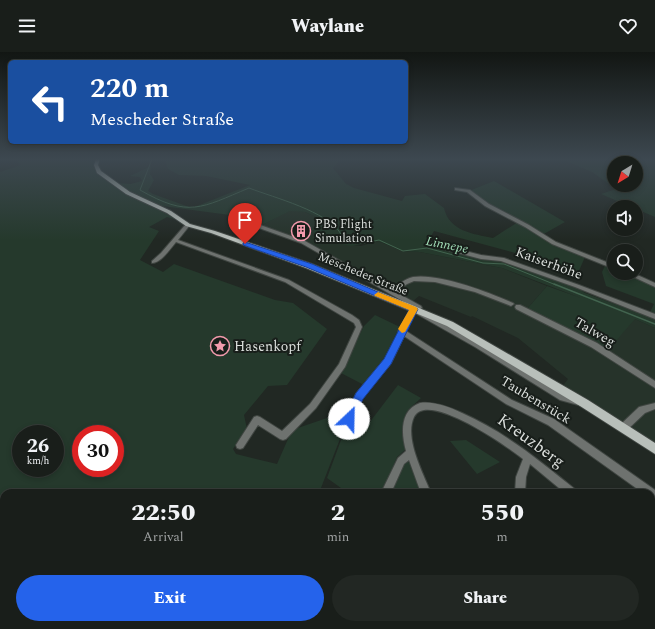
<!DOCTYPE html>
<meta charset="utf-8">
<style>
:root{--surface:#191e1a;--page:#222723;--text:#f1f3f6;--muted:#9fa2a2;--line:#373c39;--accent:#2563eb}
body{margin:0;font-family:Spectral,serif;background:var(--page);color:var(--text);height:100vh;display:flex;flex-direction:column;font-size:15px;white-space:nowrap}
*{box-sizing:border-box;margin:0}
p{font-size:13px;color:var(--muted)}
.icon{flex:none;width:22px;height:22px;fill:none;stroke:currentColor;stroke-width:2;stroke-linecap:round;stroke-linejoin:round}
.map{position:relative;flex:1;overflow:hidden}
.sheet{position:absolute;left:0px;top:437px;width:655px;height:140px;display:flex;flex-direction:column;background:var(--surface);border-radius:12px 12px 0 0;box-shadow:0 2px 6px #0003,0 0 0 1px var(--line)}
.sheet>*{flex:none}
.banner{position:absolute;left:8px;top:8px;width:400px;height:84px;border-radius:6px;box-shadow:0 2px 6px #0003,0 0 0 1px var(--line);background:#1a4fa0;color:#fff;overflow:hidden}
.needle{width:26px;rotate:218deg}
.fabs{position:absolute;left:607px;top:104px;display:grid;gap:8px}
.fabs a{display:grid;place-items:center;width:36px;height:36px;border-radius:50%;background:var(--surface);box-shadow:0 2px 6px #0003,0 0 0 1px var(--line);font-size:20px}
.speed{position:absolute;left:12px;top:373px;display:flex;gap:8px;font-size:20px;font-weight:700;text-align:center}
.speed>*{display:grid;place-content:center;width:52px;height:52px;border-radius:50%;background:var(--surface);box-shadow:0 2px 6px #0003,0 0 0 1px var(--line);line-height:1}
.speed small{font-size:10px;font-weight:400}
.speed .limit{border:6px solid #d22;background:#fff;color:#111}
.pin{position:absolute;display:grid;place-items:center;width:34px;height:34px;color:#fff;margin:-41px -17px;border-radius:50% 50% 50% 0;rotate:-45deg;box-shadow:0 0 4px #0007}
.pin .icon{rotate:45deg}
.me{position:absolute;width:44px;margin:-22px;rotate:24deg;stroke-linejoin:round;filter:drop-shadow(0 0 3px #0008)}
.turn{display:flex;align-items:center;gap:14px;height:84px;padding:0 16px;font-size:18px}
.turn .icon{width:52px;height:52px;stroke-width:2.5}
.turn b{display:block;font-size:28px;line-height:34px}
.eta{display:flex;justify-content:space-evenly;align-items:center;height:68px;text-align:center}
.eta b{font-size:24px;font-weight:800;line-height:28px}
.action{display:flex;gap:8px;margin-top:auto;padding:8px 16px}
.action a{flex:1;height:46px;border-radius:24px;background:var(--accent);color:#fff;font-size:16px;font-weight:800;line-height:46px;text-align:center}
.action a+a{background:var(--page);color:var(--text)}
header{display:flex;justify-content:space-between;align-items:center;height:52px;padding:0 16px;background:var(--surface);font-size:18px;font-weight:800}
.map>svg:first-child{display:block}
.built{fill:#26332a}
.green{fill:#25392c;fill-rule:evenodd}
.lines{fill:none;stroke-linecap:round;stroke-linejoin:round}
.stream-far1{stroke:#42644f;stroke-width:1}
.stream{stroke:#42644f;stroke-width:1.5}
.minor-casing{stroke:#3f4541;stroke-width:2}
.major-casing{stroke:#3f4541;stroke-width:2}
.minor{fill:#6e726f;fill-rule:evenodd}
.major{fill:#b8bfba;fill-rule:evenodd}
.route{fill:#2563eb;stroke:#184099}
.slow{fill:#f59e0b}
.labels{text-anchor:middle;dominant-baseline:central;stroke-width:4;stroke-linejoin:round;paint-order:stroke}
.far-poi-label{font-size:12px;fill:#dbdfdc;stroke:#181e1a;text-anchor:start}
.far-street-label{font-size:12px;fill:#dbdfdc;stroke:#181e1a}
.far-water-label{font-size:13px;font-style:italic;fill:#a3dfb9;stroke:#181e1a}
.street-label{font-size:14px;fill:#dbdfdc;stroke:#181e1a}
.poi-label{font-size:14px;fill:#dbdfdc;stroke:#181e1a;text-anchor:start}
.near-street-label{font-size:17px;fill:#dbdfdc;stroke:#181e1a}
</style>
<header><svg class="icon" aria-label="menu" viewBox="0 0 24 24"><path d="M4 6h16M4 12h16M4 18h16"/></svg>Waylane<svg class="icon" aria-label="heart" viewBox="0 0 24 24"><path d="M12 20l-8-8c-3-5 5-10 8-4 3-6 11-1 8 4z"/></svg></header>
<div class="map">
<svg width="655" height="577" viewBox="0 0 655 577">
<rect width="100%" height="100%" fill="#212823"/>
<path class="built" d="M290,158L305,160L323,168L324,171L313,180L331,190L361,194L378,189L403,199L420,200L502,216L547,234L527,257L635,267L655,276V394L562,335L568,327L518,286L472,264L471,265L419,244L412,250L303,190L260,174Z"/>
<path class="green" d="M22,107H97L95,113C100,135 160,156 178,168L167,165L149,175L159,179L140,208L163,220L174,212L275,248L293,251L327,277L287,333L268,334L244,363L247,377L233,397L236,402L277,412L292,378L327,366L345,374L319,441H4V573H399L400,577H0V120L21,113L16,108ZM21,382H55V416H21ZM81,382H115V416H81Z
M165,107H341L333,116L346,132L354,136L402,149L405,144L425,142L444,156C449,179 473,182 493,186L518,170L553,191L585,205L578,221L519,202L434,179L427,191L480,205L502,208L575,234L585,241L655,267V276L635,267L608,298L527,257L547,234L581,246L502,216L420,200L403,199L378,189L351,194L331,190L312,180L324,171L323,168L305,160L290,159L260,174L237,164L155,153L132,142L116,131L131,132L142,129L140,125L130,124L151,114L150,122L154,128L148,139L153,142L192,156L250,133L206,124L179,123L168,117Z
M561,107H655V165L636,157V155H631L601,142L616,137L592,120ZM614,111H636V133H614Z
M494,129L565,170L542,183L506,163L469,139Z
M606,212L614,216V221H626L655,234V264L649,262L654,252L606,234L602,220Z
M375,263L400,275L383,308L364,333L341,321L364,274Z
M398,333L421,346C417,350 413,353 409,357C400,367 405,385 406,397L397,405L382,441H348L327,426L344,380L363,379Z
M466,388L500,410L477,422L450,389Z
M406,408L411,410L422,441H389L402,410Z"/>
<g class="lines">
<path class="stream-far1" d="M152,107L140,138C189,166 201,156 249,136C275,146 327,159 341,182L339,183L350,191H365L379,188L403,199L427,196L483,211L504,212L556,233"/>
<path class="stream" d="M554,232L655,272"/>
<g class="minor-casing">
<path id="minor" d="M455,136L470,138L489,152L529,173L556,190L614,213V217L552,192L525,175L485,154L467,140L455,138Z
M236,164H240L263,174L305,189L392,238C398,233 404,227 413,225C438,221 489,240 513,251L514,252L511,254L475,240L435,230L414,229L407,232L396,240L421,254L422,256L419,258L422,260L481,291L565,343L585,349L586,351L585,353L582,354L560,348L475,295L415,261L406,279L512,348L554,367L655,438V449L651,447V441H643L548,373L506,352L404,284L391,311L362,346L352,370L349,371L346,370L345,367L356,342L385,307L399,281L398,279L401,277L413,255L301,191L259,176L236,166Z
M186,172L190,173L178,188L289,228L352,263L359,268L362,275L345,315L316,356L286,387L283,388L280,387L258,373L243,396L240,397L237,396L236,393L254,365L257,364L260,365L282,379L310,352L339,312L356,275L354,271L285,230L176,190C170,197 161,211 152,211V209L161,201Z
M430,190L481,203L504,206L579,233L655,262V267L575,235L501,209L481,207L428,193V191Z
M625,221H633L655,231V235Z
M516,253H520L597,291L655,329V336L591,295L516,257L515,255Z
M420,351C434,349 449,355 462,361C505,380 540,409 576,438L578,441H565L530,412L526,425L525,441H515L516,425L523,407C508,395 427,338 414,365C404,386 423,421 431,441H421L409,408L404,412L391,441H381L398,406L406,399C401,381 400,358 420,351Z
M655,351V357L645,361L626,379L623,380L620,379L619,376L620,373L639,355Z
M651,494L655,495V507L651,506Z
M651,547L655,549V562L651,560Z
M463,573H475L476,577H464Z
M568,573H580L581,577H569Z"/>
</g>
<g class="major-casing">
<path id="major" d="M96,107H100L98,113L101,119L130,140L171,159L190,172L215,179L312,212L453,270L588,348L655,391V402L580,354L447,274L306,216L211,181L186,174L167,161L126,142L97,121L94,113Z"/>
</g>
<use href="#minor" class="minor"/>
<use href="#major" class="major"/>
</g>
<linearGradient id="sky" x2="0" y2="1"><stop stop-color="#121613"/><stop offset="0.57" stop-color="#3d4850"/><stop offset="1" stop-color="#3d4850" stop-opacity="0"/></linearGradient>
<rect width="655" height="188" fill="url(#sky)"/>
<path class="route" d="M245,190L312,212L418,257L391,312L363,347L353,370L349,372L345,370L343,367L356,341L384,307L409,258L306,215L243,193V191Z"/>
<path class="slow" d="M378,240L416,255L418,257L405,280L402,281L398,277L409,258L375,244L374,243Z"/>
<defs>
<g id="building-ring" transform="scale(1)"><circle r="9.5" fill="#181e1a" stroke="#f29aac" stroke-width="1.5"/><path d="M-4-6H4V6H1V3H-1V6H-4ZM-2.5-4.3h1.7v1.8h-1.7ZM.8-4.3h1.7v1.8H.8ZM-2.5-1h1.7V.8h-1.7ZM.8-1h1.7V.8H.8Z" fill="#f29aac"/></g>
<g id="sight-ring" transform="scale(1)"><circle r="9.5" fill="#181e1a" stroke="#f29aac" stroke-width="1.5"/><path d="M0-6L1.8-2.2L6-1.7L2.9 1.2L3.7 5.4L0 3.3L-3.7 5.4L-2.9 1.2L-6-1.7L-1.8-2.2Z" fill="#f29aac"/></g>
</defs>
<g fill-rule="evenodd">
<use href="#building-ring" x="301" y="179"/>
<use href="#sight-ring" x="220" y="294"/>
</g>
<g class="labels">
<g class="far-poi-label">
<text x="315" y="172">PBS Flight<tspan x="315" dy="14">Simulation</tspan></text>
</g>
<g class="far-street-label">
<text transform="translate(363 222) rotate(22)">Mescheder Straße</text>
</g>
<g class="far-water-label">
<text transform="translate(447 193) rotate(11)">Linnepe</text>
</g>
<g class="street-label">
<text transform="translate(549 211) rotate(20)">Kaiserhöhe</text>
<text transform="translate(595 280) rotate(30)">Talweg</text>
<text transform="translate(536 348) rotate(31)">Taubenstück</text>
</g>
<g class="poi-label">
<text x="234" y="294">Hasenkopf</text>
</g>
<g class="near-street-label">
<text transform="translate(531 389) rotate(36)">Kreuzberg</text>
</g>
</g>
</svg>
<div class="fabs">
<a><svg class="needle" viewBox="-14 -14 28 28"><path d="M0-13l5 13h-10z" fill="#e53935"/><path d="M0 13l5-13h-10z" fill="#9fa2a2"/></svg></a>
<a><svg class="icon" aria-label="sound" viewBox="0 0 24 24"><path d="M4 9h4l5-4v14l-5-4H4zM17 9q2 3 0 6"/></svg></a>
<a><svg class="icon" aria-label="search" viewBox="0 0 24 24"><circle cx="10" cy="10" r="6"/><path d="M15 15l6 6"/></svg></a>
</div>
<div class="speed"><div>26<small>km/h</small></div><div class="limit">30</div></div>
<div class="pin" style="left:245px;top:192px;background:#d93025"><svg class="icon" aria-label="arrive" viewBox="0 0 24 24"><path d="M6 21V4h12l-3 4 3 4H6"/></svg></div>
<svg class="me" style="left:349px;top:367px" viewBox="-20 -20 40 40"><circle r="19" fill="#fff"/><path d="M0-13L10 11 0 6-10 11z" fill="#2563eb"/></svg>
<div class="banner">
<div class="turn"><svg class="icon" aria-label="left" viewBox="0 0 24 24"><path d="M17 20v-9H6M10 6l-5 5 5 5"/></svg><div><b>220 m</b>Mescheder Straße</div></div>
</div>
<section class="sheet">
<div class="eta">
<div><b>22:50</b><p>Arrival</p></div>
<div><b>2</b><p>min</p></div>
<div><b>550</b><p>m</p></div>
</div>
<div class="action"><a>Exit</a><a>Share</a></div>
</section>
</div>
